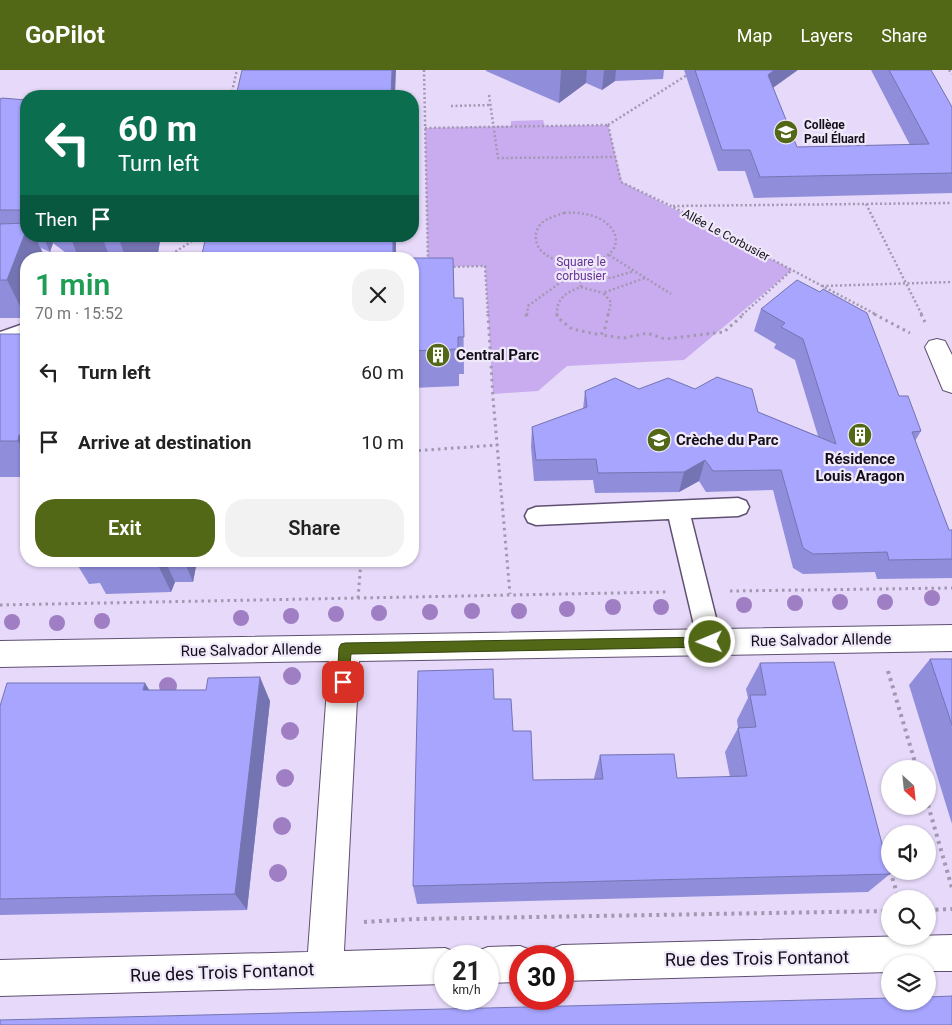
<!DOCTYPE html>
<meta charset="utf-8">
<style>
:root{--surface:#fff;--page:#f2f2f2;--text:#222;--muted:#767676;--accent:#526817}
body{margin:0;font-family:Roboto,sans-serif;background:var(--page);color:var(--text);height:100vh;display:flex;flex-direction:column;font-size:19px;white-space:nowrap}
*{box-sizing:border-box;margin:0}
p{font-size:16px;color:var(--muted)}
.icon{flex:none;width:28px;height:28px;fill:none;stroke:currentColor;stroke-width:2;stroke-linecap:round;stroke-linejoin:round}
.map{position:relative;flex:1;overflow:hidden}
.details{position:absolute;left:20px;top:182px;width:399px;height:315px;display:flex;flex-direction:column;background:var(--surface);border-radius:20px;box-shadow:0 1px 4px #0004}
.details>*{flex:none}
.top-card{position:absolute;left:20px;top:20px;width:399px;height:152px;border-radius:20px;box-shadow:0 1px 4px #0004;background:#0b6e4f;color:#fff;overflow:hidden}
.needle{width:32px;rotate:153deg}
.tools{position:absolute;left:881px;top:690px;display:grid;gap:10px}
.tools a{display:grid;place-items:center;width:55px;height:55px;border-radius:50%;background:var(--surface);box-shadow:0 1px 4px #0004;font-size:25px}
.speed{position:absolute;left:434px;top:875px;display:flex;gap:10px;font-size:25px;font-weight:700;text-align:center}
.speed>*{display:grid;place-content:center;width:65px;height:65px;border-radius:50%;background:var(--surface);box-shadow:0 1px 4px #0004;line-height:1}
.speed small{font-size:12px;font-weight:400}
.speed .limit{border:8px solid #d22;background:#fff;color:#111}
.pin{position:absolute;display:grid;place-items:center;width:42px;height:42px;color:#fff;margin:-21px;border-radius:10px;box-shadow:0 2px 8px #0006}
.me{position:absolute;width:55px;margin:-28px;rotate:269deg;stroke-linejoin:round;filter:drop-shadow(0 0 4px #0008)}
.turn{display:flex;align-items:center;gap:18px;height:105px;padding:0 15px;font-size:22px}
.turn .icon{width:65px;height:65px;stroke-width:2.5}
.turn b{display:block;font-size:35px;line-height:42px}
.then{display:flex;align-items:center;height:48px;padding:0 15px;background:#0003;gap:10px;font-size:19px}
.round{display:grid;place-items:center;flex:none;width:52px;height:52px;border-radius:20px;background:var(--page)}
.headline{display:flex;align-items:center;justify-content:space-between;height:85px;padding:0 15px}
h1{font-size:30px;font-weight:600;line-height:38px;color:#1e9e55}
.cta{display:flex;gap:10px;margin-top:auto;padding:10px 15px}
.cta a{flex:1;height:58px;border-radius:20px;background:var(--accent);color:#fff;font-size:20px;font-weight:600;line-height:58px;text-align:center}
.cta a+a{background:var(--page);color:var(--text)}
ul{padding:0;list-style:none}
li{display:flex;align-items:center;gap:15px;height:70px;padding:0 15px}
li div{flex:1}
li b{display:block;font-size:19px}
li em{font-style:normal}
header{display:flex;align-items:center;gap:30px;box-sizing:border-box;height:70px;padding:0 25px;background:var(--accent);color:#fff}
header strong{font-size:24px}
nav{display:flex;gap:28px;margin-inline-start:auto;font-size:18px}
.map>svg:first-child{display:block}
.green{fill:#c9acef}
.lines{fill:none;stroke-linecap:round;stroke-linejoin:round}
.service-casing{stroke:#5f5072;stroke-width:3}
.minor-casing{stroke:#5f5072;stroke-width:2}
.path-far2{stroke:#a298b2;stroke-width:2.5;stroke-dasharray:2 2.5;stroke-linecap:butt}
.path-far1{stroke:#a298b2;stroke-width:3;stroke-dasharray:2.5 4;stroke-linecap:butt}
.path{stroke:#a298b2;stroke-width:4;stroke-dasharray:3 4.5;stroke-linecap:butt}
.service{fill:#fff;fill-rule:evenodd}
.minor{fill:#fff;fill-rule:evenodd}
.tree{fill:#9f7ec3}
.wall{fill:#908eda}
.shaded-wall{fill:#7574b2}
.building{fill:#a7a5fe;stroke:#7574b2}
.route{fill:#526817;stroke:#35440f}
.labels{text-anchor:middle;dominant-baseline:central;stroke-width:4.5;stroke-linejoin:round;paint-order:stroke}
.far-poi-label{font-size:12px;font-weight:bold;fill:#140e1b;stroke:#f0e9fa;text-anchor:start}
.far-street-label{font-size:12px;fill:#140e1b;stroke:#f0e9fa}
.far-park-label{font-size:12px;fill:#653396;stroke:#f0e9fa}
.poi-label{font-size:15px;font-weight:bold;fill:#140e1b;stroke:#f0e9fa;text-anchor:start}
.street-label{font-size:15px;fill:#140e1b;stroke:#f0e9fa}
.near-street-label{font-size:18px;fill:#140e1b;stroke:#f0e9fa}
</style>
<header>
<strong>GoPilot</strong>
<nav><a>Map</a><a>Layers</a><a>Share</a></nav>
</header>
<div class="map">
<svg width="952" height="955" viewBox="0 0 952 955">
<rect width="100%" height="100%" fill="#e6d9f9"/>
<path class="green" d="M543,50L545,56L608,55L622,112L792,200L684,290L567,296L538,321L493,324L485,196L428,197L425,58L511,56V51Z"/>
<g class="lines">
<g class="service-casing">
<path id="service" d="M26,253V266L0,276V262Z
M738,428L746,431L749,437L746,443L738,446L691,448L722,572L719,579L710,583L701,579L698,572L669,449L536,455L528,452L525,446L528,440L536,437Z"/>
</g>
<g class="minor-casing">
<path id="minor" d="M937,269L945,271L952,285V323L943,320L925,277L929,271Z
M952,555V581L359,591L344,881L445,878L458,883L459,886H445V914L0,926V890L308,882L329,591L0,597V571Z
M952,865V901H928V894H890V902L562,911V886H547L549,880L562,875Z
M520,876L533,881L535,886H520V912L488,913V886H474L475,882L488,877Z"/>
</g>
<path class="path-far2" d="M424,0L428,190
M949,0L952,4
M489,25L498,88L616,87
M231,26L237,0
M451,36L491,35
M608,55L621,112L671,136L877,245
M608,55L695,0
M425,58L608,55
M866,134L922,245
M673,136L952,133
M564,143C625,138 637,195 574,193C564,193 553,190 545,184C533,176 532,158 546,150C551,147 558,145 564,143Z
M609,185L671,224
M164,189L200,166
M449,197L485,196L488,245
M822,216L952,212
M581,217L603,223
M527,245L528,236L568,207L579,206L611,208L634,201
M557,245C556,229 566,222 581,217L580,195
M608,245L611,232L603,223L645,208
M742,245L792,200"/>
<path class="path-far1" d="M488,244L493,328L510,524
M526,244L527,250
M557,244V247L572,259L601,265
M608,244L606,256L601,265L624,268L647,263L665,269L724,262L744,244
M874,244L910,263
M921,244L925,252
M412,381L498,375
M730,521L952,518
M358,528L361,491
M0,535L667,522"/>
<path class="path" d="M888,601L917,699
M928,735L952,818
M882,774L890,800
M890,801L899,829
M928,840L952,839
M364,852L415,849L890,841"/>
<use href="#service" class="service"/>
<use href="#minor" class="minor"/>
</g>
<g class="tree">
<circle cx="932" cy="528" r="8"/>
<circle cx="840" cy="532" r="8"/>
<circle cx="885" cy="532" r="8"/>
<circle cx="795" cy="533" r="8"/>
<circle cx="744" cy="535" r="8"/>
<circle cx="613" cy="537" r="8"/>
<circle cx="661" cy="537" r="8"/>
<circle cx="567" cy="539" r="8"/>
<circle cx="472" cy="541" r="8"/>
<circle cx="519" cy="541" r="8"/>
<circle cx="430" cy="542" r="8"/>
<circle cx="379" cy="543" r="8"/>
<circle cx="336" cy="544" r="8"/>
<circle cx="291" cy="546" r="8"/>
<circle cx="241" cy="548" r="8"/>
<circle cx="102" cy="551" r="8"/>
<circle cx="12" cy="552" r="8"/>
<circle cx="57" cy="553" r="8"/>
<circle cx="292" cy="606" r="9"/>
<circle cx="168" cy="616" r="9"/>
<circle cx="290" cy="661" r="9"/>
<circle cx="285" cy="708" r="9"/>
<circle cx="282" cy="756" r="9"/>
<circle cx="278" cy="803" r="9"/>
</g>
<path class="wall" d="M486,0H664L663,9L615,11L602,20L586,13L559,33L486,1Z
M684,0H695L773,18L797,77L910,75L871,0H931L952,37V123L754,128L745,101H718Z
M2,28L26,30V166H396V188H453L454,228H463L464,304H459V316L412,318V189H201L205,170L160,171L157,189H115L108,183L95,189H74L53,173L50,182L41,178L45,189H26V248H0V29Z
M797,210L899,326L921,361L915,371L949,460H952V508L877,509L875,502L803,504L793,498L773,420L706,422L699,411L679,422L595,423L593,410L534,411L531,377L532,357L583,339L585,321L639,319H695L758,342L818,366L795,290L774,278L776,274L754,261L761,239Z
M0,264H26V407H0Z
M75,491H197L193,512H175L171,522L106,524L100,513L89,514Z
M930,589H952V754L909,615Z
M760,593L890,804L868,822L417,834L413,816L494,629L513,661L533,710H594V708L600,685L677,708L730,707L725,682L738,658L737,650L748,628L746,619Z
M149,620L270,631L247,840L0,845V636Z"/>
<path class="shaded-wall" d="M392,0H396L395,26H391Z
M561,0H587L586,13L559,33Z
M604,0H616L615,11L602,20Z
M774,0H798L763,25L768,5Z
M26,161V166H35L45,189H26V248L7,210Z
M43,166H50L53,173L50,182Z
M70,166H102L108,183L95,189H79Z
M118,166H159L160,171L157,189H126Z
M393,166H396V189H393Z
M19,365L26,377V386L18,371Z
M705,390L699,411L679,422L684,402Z
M156,491H165L175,512L171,522Z
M184,491H197L193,512Z
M260,607L270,631L247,840L235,824Z
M145,613L159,636L143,620Z"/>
<path class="building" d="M242,0H392L391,26H236Z
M695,0H774L768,5L797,77L929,74L889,0H931L952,37V103L760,107L750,80H722Z
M2,28L26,30V141L24,140H0V29Z
M26,153V161L7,210H0V154Z
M206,166H393V188H453L454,228H463L464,267H458V279L412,281V189H201Z
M797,210L820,222L823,219L867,243L899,326H908L921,361L912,362L949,460H952V489L889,490L887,482L813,484L803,478L781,400L713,401L705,390L684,402L598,403L596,389L536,390L532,357L587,337L585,321L615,308L639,319L668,308L695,319L717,307L752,319L758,342L836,374L803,269L781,257L785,253L761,239Z
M0,264H26V365H19L18,371H0Z
M930,589H952V655Z
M834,592L890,804L413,816L418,601L493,599L494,629H511L513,661H531L533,710L603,709L600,685L674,684L677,708L747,706L738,658L756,657L750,625H766L760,593Z
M260,607L235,824L0,829V636L7,613H145L143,620H206L208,608Z
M952,926V955H0V950L890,928V931H928V927Z"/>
<path class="route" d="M710,567L715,568L716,572L715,576L710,577L351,584L348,616L343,618L339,616L337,612L339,578L341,574L345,573Z"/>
<defs>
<g id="school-disc" transform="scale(1.25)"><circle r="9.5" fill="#526817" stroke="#f0e9fa"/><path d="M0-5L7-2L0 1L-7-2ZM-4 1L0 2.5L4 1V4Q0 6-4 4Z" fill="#fff"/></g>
<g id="building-disc" transform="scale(1.25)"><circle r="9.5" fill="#526817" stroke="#f0e9fa"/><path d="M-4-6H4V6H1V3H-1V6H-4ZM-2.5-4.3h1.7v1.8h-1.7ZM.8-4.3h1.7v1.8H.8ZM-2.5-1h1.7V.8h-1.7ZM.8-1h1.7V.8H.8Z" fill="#fff"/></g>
</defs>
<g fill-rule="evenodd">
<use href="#school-disc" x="786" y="62"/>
<use href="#building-disc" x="438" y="285"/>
<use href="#building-disc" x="860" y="365"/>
<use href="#school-disc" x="659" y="370"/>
</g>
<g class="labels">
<g class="far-poi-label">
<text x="804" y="55">Collège<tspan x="804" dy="14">Paul Éluard</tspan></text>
</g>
<g class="far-street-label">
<text transform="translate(726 165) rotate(28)">Allée Le Corbusier</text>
</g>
<g class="far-park-label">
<text x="581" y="192">Square le<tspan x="581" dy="14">corbusier</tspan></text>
</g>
<g class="poi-label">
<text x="456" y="285">Central Parc</text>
<text x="676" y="370">Crèche du Parc</text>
<text x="860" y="389" text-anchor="middle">Résidence<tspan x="860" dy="17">Louis Aragon</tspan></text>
</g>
<g class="street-label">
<text transform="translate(821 570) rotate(-1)">Rue Salvador Allende</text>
<text transform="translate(251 580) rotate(-1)">Rue Salvador Allende</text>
</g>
<g class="near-street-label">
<text transform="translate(757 888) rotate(-1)">Rue des Trois Fontanot</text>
<text transform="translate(222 902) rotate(-2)">Rue des Trois Fontanot</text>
</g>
</g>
</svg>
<div class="tools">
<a><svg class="needle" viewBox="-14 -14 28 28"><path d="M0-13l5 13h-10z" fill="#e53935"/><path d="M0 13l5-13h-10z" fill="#767676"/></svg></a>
<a><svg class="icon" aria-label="sound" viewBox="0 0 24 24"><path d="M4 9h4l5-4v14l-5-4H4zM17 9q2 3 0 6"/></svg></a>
<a><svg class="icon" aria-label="search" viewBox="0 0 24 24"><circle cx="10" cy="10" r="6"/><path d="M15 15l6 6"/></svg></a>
<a><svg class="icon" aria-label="layers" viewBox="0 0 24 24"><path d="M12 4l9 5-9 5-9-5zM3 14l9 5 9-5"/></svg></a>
</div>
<div class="speed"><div>21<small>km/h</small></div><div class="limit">30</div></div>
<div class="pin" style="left:343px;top:612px;background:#d93025"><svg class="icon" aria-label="arrive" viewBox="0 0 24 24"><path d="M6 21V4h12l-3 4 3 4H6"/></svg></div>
<svg class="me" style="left:710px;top:572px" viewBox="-20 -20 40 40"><circle r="17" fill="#526817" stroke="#fff" stroke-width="3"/><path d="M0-11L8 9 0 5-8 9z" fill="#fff"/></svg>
<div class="top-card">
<div class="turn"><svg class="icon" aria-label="left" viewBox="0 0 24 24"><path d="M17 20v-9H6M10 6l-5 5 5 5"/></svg><div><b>60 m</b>Turn left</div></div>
<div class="then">Then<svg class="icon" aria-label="arrive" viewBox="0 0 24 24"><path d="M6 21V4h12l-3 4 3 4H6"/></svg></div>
</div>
<section class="details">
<div class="headline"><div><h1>1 min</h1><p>70 m · 15:52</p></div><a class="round"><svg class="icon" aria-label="close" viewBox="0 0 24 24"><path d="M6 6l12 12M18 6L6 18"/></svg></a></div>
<ul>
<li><svg class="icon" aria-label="left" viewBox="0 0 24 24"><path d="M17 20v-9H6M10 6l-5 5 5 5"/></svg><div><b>Turn left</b></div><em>60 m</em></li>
<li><svg class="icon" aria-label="arrive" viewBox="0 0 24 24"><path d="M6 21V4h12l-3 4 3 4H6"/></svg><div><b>Arrive at destination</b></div><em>10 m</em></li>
</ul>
<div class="cta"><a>Exit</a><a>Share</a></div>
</section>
</div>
